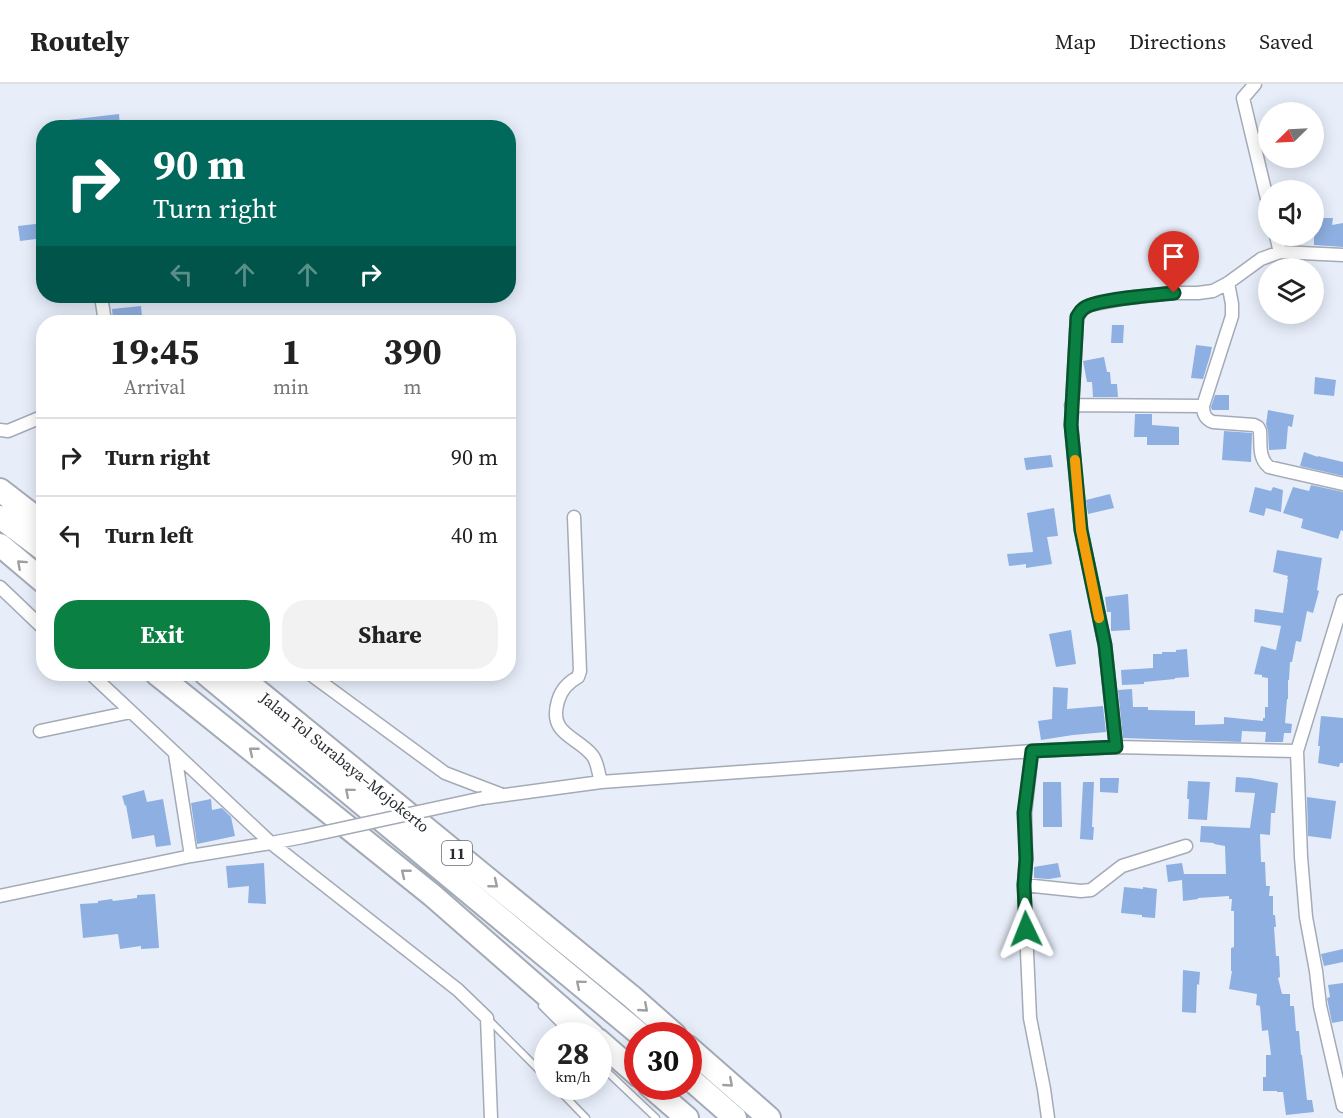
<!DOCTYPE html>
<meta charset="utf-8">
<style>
:root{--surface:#fff;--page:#f2f2f2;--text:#222;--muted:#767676;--line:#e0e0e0;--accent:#0b8043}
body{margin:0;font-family:"Source Serif 4",serif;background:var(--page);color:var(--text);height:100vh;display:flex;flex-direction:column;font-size:22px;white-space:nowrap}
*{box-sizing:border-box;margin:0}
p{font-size:20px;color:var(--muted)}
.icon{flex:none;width:33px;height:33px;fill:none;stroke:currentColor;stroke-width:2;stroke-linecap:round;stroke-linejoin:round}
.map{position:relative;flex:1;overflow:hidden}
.details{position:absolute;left:36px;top:231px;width:480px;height:366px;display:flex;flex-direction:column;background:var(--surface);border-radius:24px;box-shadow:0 3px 15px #0003}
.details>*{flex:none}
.hud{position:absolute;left:36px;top:36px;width:480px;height:183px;border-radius:24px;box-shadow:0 3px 15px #0003;background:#00695c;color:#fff;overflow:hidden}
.needle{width:39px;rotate:246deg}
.fabs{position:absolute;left:1258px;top:18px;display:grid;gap:12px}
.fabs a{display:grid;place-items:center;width:66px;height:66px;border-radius:50%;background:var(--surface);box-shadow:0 3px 15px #0003;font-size:30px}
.speed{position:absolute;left:534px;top:938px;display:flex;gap:12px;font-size:30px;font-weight:700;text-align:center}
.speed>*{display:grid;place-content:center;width:78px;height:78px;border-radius:50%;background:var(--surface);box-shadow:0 3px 15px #0003;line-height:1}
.speed small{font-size:15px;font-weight:400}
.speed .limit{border:9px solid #d22;background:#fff;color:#111}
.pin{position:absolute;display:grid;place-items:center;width:51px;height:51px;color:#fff;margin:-62px -26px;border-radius:50% 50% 50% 0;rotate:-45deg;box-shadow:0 0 6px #0007}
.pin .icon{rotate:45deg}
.me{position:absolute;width:66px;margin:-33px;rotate:358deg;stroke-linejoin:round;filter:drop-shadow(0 0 4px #0008)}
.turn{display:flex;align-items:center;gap:21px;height:126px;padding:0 18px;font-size:27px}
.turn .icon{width:78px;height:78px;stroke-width:2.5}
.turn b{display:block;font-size:42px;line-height:51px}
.lanes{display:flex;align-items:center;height:57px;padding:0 18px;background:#0003;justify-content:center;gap:30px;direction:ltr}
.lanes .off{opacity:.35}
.eta{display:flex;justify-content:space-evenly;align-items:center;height:102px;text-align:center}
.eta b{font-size:36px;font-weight:700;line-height:42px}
.action{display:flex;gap:12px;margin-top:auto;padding:12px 18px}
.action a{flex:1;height:69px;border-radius:24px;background:var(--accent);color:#fff;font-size:24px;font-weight:700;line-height:69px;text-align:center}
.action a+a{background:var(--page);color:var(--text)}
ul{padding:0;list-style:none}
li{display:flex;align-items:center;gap:18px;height:78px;padding:0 18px;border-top:2px solid var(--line)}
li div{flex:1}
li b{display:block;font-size:22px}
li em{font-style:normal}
header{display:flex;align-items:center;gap:36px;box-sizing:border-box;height:84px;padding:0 30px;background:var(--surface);border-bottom:2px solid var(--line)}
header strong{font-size:28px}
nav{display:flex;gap:33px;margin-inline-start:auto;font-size:21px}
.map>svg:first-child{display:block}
.building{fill:#8eafe1}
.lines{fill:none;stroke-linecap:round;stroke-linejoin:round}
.service-casing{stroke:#a4abb6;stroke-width:9}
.minor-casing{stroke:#a4abb6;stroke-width:15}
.motorway-casing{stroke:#a4abb6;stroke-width:26}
.service{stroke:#fff;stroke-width:6}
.minor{stroke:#fff;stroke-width:12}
.motorway{stroke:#fff;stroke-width:22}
.minor-bridge-casing{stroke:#a4abb6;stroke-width:15;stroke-linecap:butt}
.minor-bridge{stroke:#fff;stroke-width:12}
.oneway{stroke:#9ea0a1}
.route-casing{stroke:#07532c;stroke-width:15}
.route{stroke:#0b8043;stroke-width:10}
.slow{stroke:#f59e0b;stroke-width:10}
.labels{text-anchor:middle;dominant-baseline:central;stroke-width:6;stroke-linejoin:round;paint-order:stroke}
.shield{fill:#fff;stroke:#686b6d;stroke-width:1.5}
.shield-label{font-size:15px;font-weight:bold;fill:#282b2f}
.street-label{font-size:16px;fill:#282b2f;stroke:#fff}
</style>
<header>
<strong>Routely</strong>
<nav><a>Map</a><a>Directions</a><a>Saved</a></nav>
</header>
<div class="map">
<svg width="1343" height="1034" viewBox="0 0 1343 1034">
<rect width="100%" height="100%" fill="#e7eefa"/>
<path class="building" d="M119,30L120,42L110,44H68V36Z
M1314,134H1333L1332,141L1343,139V163L1314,161Z
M44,139V154L20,157L18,142Z
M141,222L142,232L113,236L112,225Z
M1112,241H1124L1123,259H1111Z
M1196,261L1212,263L1210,272L1203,295L1191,294Z
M1104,273L1107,288H1110L1111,300H1117L1118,313H1093L1092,298H1087L1083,277Z
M1315,293L1336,296L1334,312L1314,310Z
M1215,311H1229V326H1212L1211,323Z
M1268,326L1294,331L1292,343L1288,342L1286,365L1269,366L1268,347L1266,340Z
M1135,330H1152V341L1179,343V361H1147V353H1134Z
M1224,347L1252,349L1251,378L1222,376Z
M1304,368L1318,373V372L1343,378V392L1300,382Z
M1051,371L1053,383L1026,386L1024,374Z
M1311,401L1343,408V447L1341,446L1338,455L1301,444L1303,435L1283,429L1293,403L1309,407Z
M1255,403L1271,407L1273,403L1283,406L1281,428L1266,424L1264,432L1249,428Z
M1110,410L1114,424L1088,430L1086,416Z
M1054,424L1058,452L1047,453L1052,480L1026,484V480L1009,482L1007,470L1033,468L1027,429Z
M1277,466L1322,474L1317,506L1319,507L1313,529L1307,527L1301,558L1296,557L1292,578H1290L1289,596H1288V615H1287L1285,639L1292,640L1291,649H1284L1283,658H1265L1266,648L1242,647L1241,658L1123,654L1118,606L1132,605L1133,623H1148V626L1195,627V641L1224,640V633L1263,637V634H1265V623H1268V594L1262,593V591L1254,590L1261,562L1276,566L1281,542L1254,538L1255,525L1283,529L1288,495H1287L1288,492L1273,488Z
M1128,510L1130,546L1111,547V528H1107L1105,513Z
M1071,546L1076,580L1056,583L1049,550Z
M1187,565L1189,593L1175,594V595L1144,598V600L1122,601L1121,586L1153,584V570H1162V568H1176V566Z
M1053,603L1068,604L1067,625L1103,622L1106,648L1073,651L1041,656L1038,637L1052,635Z
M1321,632L1343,634V679H1340L1339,683L1318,679L1320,662H1318Z
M1236,693L1251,694L1278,699L1275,729H1271L1270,751L1260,750L1261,778H1265L1266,802H1270L1269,812H1273V831H1275L1276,843H1274L1276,872H1279L1280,893L1278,894L1282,910H1290V922H1294L1296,947H1299L1301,971H1302L1307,1016H1312L1314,1028L1286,1031L1283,1008H1277V1007H1263V993H1266V971H1271L1268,946L1262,947L1260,922L1256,921L1257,910L1229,905L1232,887H1231V864L1234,863V827H1231L1232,815H1229V812L1198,814V815L1183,817L1182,796L1168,798L1166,781L1182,779L1184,790H1226L1225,762L1214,760V759L1200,758L1201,742L1250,744L1255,709L1235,708Z
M1100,694H1119L1118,709L1100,708Z
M1188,697L1210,698L1207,736L1188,735L1189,715H1187Z
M1043,698H1061L1062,743H1043Z
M1083,698H1094L1092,743H1094L1093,756L1080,755Z
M144,706L147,718L163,715L171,761L156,763L154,751L132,755L126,721L125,722L122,712Z
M1307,713L1336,717L1331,755L1308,752Z
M211,715L212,726L222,724L231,733L235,752L197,760L191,719Z
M264,779L266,820L248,819L249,802L228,804L226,782Z
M1058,779L1061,793L1049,795L1034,794V783Z
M1124,803L1143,805V803L1157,805L1155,834L1142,833V831L1121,829Z
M155,810L159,864L141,865V862L120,865L118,850L83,854L80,820L98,819V817L112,815L113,817L137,814V811Z
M1343,865V878L1324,882L1321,870Z
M1183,886L1200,888L1199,901L1197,900L1196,929L1182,928Z
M1343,899V937L1332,939L1327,914L1330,913L1328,901Z"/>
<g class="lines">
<g class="service-casing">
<path id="service" d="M542,922L571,951
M489,936L548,995
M598,979L656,1034
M555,1002L586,1034"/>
</g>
<g class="minor-casing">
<path id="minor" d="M1255,0L1243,14L1269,123
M1276,152L1280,168
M1228,199L1232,220V232L1203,322C1203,330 1205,335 1213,338L1254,341L1258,343L1260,347C1261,360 1258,374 1269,383L1343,400
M101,212L105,238
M1071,321L1203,322
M0,346L8,347L44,332
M574,433L580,587L578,593C567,599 561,606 558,617C548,650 576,652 592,671C598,678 598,689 601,698
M0,503L44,545
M1343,517L1297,667L1301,773L1306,833L1316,887L1320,922L1343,1022
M91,590L271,759L458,906L487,934L491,1034
M310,590L445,689L500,710
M40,647L131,628
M1116,663L1105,561L1081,446L1071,341L1077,233L1083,225L1090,221L1127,214L1174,209H1198L1213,207L1228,199L1261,175L1280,168L1343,171
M1032,667L1025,729L1026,775L1024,801L1030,934L1044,1005L1048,1034
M175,670L191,772
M483,714L601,698L1032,667L1116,663L1297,667
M1024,801L1081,807L1091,806L1122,782L1186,762
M0,812L191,772L271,759L303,753"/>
</g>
<g class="motorway-casing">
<path id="motorway" d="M0,406L44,440
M0,433L44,466
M0,461L44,498
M157,590L432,811L592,951
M206,590L641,951
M237,590L632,913L675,951
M598,956L638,991
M688,963L769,1034
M688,993L735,1034
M650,1002L687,1034"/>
</g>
<use href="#service" class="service"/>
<use href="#minor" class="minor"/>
<use href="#motorway" class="motorway"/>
<g class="minor-bridge-casing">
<path id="minor-bridge" d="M303,753L483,714"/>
</g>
<use href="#minor-bridge" class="minor-bridge"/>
</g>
<defs><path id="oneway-chevron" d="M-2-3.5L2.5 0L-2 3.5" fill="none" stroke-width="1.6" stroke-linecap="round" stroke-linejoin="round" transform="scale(1.5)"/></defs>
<g class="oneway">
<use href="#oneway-chevron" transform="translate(21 480) rotate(-138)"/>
<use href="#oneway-chevron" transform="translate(253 667) rotate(-141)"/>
<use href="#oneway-chevron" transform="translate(349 708) rotate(-140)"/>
<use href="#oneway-chevron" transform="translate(405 789) rotate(-141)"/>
<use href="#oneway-chevron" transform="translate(494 800) rotate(39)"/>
<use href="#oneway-chevron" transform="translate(580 900) rotate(-140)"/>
<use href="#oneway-chevron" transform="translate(644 924) rotate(41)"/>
<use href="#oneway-chevron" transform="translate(729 999) rotate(41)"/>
</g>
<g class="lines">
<g class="route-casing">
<path id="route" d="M1026,845L1024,801L1026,775L1024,729L1032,667L1116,663L1105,561L1081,446L1071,341L1077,233C1079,230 1080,227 1083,225C1093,215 1157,211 1174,209"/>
</g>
<use href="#route" class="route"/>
<path class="slow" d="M1075,376L1081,446L1099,534"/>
</g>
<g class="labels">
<rect class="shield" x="442" y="757" width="30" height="24" rx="4.5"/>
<g class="shield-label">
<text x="457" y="769">11</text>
</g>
<g class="street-label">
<text transform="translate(345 678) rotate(39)">Jalan Tol Surabaya–Mojokerto</text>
</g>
</g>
</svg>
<div class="fabs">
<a><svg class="needle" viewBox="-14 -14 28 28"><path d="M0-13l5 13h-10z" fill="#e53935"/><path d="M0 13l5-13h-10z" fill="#767676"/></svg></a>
<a><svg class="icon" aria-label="sound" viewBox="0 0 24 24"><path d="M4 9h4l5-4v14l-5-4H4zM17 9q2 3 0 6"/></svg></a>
<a><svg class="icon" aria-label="layers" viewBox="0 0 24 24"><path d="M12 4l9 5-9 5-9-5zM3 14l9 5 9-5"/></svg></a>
</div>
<div class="speed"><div>28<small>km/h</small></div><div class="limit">30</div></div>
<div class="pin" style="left:1174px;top:209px;background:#d93025"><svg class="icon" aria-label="arrive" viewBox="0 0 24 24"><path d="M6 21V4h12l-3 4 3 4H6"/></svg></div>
<svg class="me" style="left:1026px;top:845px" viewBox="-20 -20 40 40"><path d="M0-17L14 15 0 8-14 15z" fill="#0b8043" stroke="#fff" stroke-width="4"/></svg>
<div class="hud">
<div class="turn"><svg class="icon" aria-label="right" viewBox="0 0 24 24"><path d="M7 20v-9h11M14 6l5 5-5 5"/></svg><div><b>90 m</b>Turn right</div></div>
<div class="lanes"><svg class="icon off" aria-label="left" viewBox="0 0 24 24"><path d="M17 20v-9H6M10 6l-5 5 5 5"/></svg><svg class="icon off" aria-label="ahead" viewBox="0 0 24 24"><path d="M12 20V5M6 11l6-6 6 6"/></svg><svg class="icon off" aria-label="ahead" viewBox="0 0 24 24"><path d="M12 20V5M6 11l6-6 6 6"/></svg><svg class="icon" aria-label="right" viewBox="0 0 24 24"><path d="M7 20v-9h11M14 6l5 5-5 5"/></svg></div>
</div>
<section class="details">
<div class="eta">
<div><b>19:45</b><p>Arrival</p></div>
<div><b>1</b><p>min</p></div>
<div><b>390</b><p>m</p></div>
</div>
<ul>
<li><svg class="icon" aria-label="right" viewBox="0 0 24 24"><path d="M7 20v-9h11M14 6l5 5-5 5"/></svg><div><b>Turn right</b></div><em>90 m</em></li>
<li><svg class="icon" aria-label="left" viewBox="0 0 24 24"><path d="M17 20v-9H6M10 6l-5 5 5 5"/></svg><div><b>Turn left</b></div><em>40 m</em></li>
</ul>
<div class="action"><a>Exit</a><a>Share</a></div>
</section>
</div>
